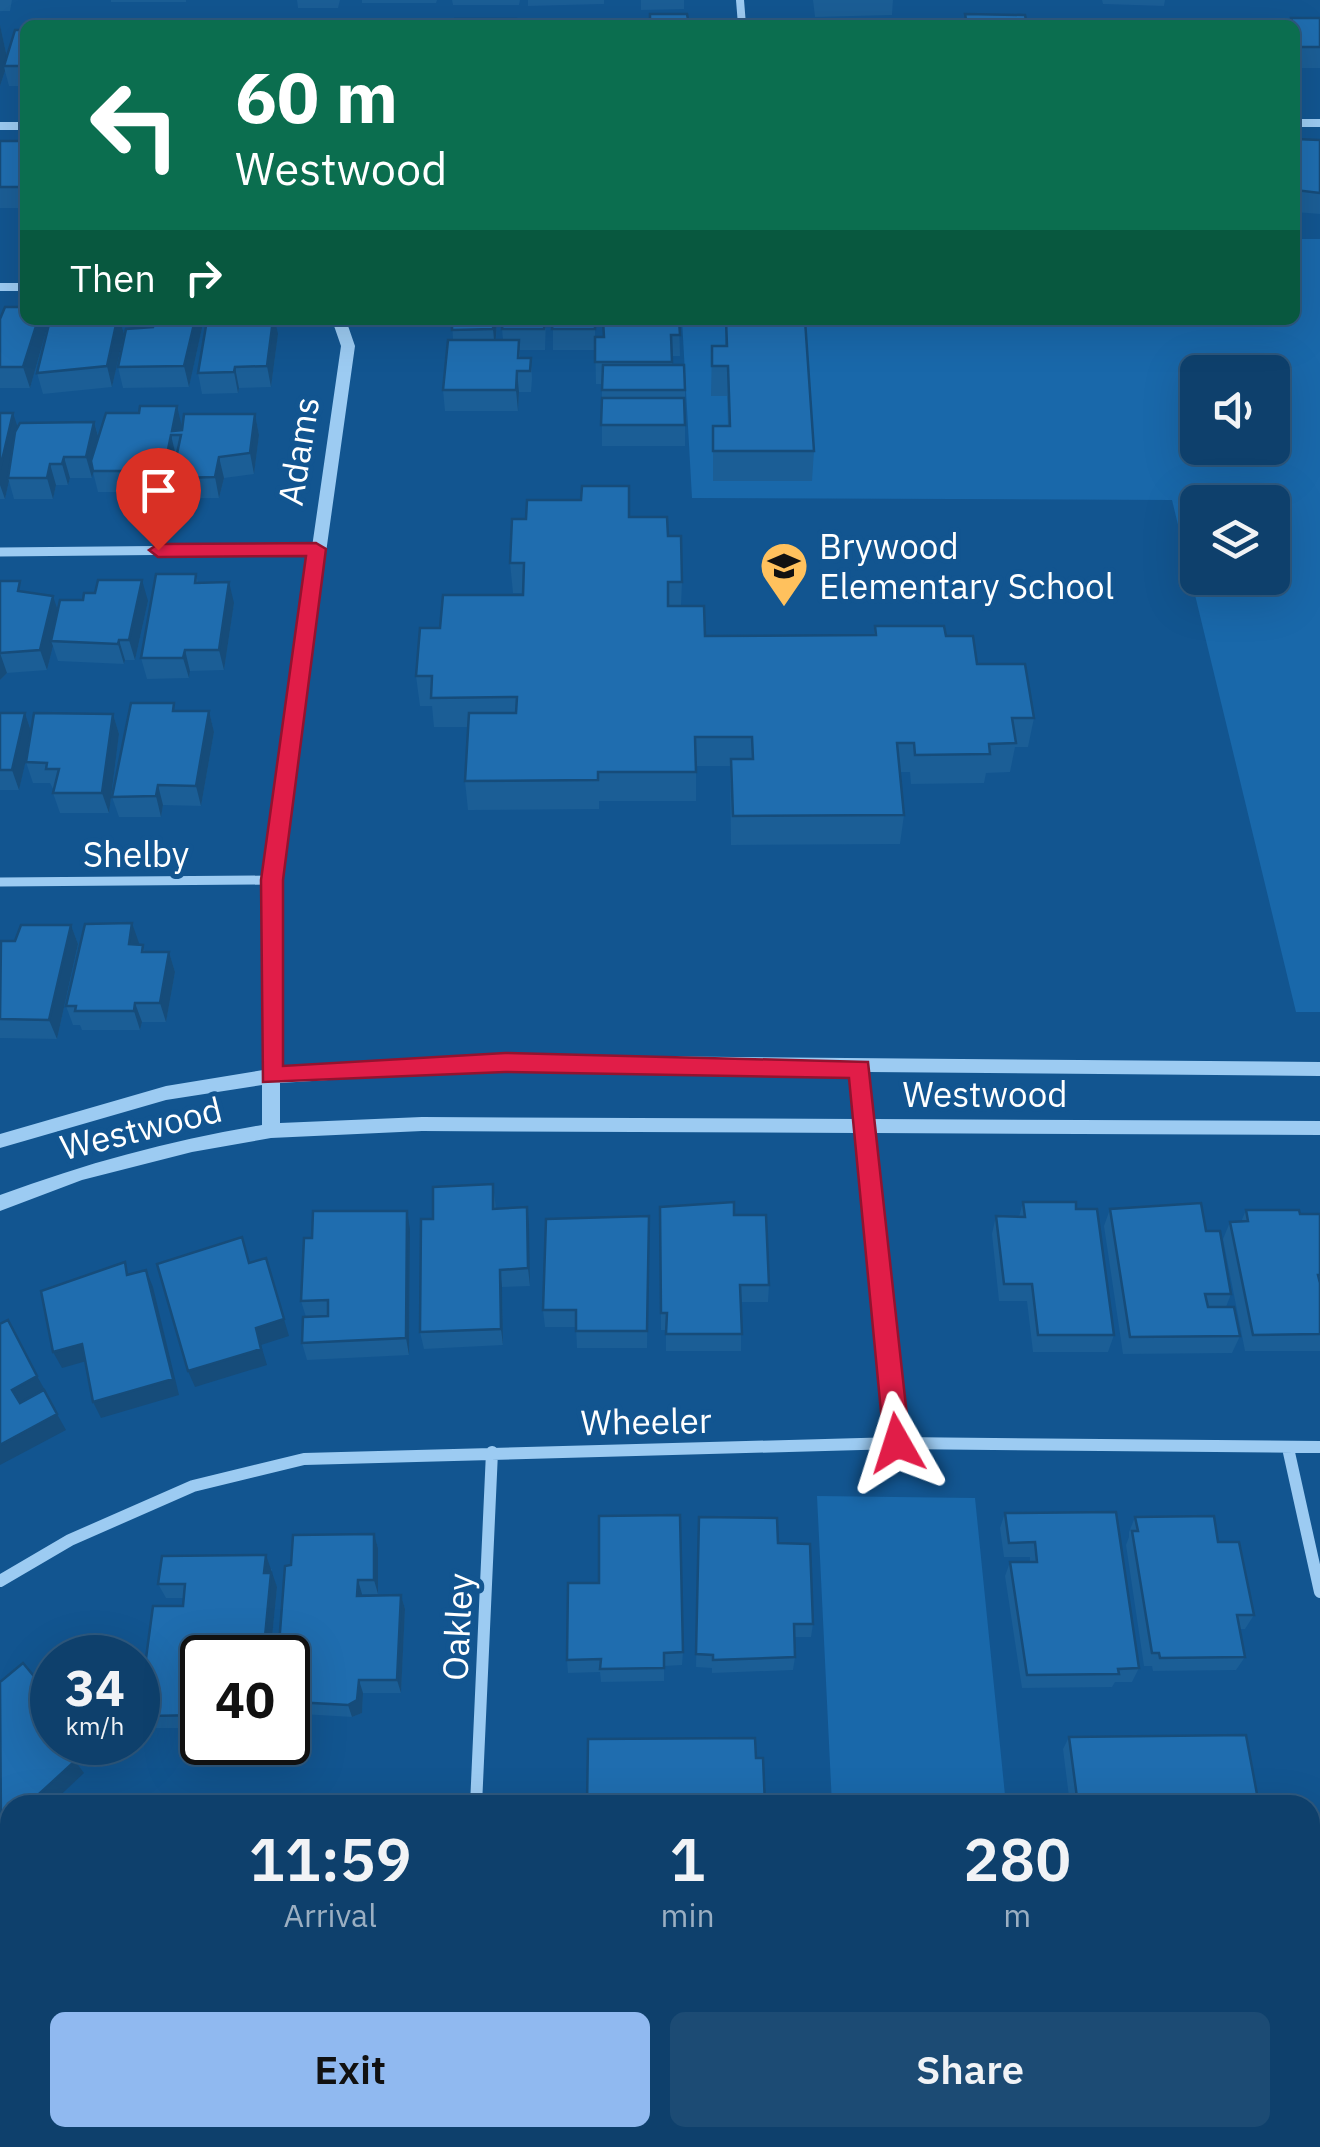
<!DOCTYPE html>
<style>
:root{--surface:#0e406c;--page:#1c4b74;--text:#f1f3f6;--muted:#9bafc2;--line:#2e597f;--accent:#90b9f0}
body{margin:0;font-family:"IBM Plex Sans",sans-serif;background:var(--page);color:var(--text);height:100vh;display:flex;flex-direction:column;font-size:38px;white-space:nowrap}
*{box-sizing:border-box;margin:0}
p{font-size:32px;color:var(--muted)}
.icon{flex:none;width:55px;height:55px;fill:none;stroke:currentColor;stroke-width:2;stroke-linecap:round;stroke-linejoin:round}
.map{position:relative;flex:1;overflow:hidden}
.sheet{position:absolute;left:0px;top:1795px;width:1320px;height:352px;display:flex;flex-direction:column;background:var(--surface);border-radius:30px 30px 0 0;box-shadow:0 10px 40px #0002,0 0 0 2px var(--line)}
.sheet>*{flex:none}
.top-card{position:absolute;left:20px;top:20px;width:1280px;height:305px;border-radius:15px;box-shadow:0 10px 40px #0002,0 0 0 2px var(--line);background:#0b6e4f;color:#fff;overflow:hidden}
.controls{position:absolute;left:1180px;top:355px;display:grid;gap:20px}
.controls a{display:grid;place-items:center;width:110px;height:110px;border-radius:15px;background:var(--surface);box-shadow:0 10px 40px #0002,0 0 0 2px var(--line);font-size:50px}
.speed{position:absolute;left:30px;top:1635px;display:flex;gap:20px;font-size:50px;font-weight:700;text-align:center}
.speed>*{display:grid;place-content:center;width:130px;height:130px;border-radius:50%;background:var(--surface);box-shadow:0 10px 40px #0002,0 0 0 2px var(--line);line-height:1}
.speed small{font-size:25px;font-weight:400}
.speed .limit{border:5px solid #111;border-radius:15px;background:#fff;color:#111}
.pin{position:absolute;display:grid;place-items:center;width:85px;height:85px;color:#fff;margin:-102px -42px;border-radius:50% 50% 50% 0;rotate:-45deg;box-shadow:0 0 10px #0007}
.pin .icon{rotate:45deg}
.me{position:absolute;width:110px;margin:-55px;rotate:354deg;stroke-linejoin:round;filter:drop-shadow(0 0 8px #0008)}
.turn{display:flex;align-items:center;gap:35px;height:210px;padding:0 50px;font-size:45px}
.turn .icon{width:130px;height:130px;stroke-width:2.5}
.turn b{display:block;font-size:70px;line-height:85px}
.then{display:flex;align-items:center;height:95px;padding:0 50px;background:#0003;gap:20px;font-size:38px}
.eta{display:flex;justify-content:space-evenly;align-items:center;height:170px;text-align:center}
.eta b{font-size:60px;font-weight:600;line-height:70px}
.cta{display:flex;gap:20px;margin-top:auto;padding:20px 50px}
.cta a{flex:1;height:115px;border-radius:15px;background:var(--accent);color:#111;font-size:40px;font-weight:600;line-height:115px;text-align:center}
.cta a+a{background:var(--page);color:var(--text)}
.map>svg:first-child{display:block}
.green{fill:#1968aa;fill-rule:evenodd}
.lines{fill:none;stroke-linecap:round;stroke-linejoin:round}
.minor-far2{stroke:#9ccbf2;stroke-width:8}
.minor-far1{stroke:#9ccbf2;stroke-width:9}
.minor{stroke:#9ccbf2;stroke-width:12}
.tertiary{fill:#9ccbf2;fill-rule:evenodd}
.wall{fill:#1b5e96}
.shaded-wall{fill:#164c7a}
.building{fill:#1f6daf;stroke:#164c7a;stroke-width:2.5}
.route{fill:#e11d48;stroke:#92132f;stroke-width:2.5}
.labels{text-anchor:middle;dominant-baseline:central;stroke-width:10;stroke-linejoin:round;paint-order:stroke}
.street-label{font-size:35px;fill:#fff;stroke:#125590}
.poi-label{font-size:35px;fill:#fff;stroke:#125590;text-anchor:start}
</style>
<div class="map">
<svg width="1320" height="2147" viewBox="0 0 1320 2147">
<rect width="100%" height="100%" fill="#125590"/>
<path class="green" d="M1295,239H1320V1012H1296L1172,500L692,498L682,320H1295ZM1198,372H1272V448H1198ZM1198,502H1272V578H1198Z
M817,1496L975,1498L1006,1805H832Z
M848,2138H1040L1041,2147H848Z"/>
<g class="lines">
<path class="minor-far2" d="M740,0L742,25
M1295,123H1320
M0,126H25"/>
<path class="minor-far1" d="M0,552L316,549
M0,882L272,880"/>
<path class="minor" d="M1288,1448L1320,1592
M0,1581L70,1540L193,1486L304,1459L897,1443L1320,1447
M476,1805L492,1452"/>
<path class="tertiary" d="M0,283H25V291H0Z
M332,320H346L355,346L280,880V1068L505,1055L1320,1062V1076L869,1072L874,1119L1320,1121V1135L875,1133L907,1443L904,1449L897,1452L890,1449L887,1443L857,1133L422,1131L271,1138L192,1152L82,1180L0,1211V1195C87,1163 171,1140 262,1125V1085L166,1100L0,1148V1134L166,1086L263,1070L264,880L341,346ZM505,1069L852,1072L856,1119L422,1117L280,1123V1083Z"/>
</g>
<path class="wall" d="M0,0H12L10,11H0Z
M111,0H186V2H111Z
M297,0H340L338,8H298Z
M362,0H437L436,3H362Z
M452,0H520L519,5H453Z
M528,0H604V4L528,6Z
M641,0H684V9L641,10Z
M813,0H893L892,15L815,17Z
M1102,0H1165L1164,6L1103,4Z
M1291,18H1320V68H1295V25H1289Z
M0,25L7,57L25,30V86H9L5,71L0,86Z
M1295,139L1320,140V214L1295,212Z
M0,141H25V208H0Z
M0,319L47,328L30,388H0Z
M50,320H120L124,334L112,387L43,394L37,373Z
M155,320H201L202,328L189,387L123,388L118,367L153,327Z
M452,320H497L496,340H503L502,329L546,320L545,350H520V358H531L532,379L531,392H519L518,411H445L443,390L453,340Z
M553,320H595V350H553Z
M679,320L680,356H672V365L685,390V446H602V384H596L595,337H604Z
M726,320L814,451L812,481H713V426H728L727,396H711L712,346H725Z
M278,334L271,387L239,388L238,393L202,394L198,373Z
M177,406L181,430L255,414L259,435L254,474L224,478L219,498H181L178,493L173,472L167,500H130L127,492H98L93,472L92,478H70L68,485H56L53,499H14L9,481L5,499H0V413L18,427L94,422L99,438L139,413Z
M630,517L668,536L682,582L681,606L705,636L874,635L875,626L946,636L1034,718L1028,747H1015L1010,772L986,773L984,783L911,784L910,772H900L904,815L900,844L731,845L730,766H696V801H599V809L468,810L465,781L468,727H434L432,706H420L416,676L440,628L523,595V593H513L510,563Z
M196,574L198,583L234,603L224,670L190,671L189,678L147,679L141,658Z
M0,581L58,611L148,601L135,660H125L124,664L58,661L53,646L47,670L7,673L0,680Z
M176,711H209L214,732L201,806L163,805L161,817H119L112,797Z
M0,713H25L31,731L113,714L119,734L109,813H60L53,793L54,789H53L50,783H33L26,762V758L19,790H0Z
M132,923L138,944L146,952H169L175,972L166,1022H142L140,1030H82L80,1025H73L66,1006Z
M71,925L78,944L57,1039L0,1038V944Z
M493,1184L496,1209L527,1207L530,1286L502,1287L503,1345L424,1349L420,1332L433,1219Z
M1023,1202L1076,1209L1114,1335L1108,1352H1033L1027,1301H999L992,1234L996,1216L1019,1217Z
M660,1207L734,1215L769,1285L768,1302H741V1351H666V1330H661Z
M1110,1209L1206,1231L1231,1294L1226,1307L1240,1336L1232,1353L1123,1354L1104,1226Z
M1246,1210L1300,1214H1320V1351H1245L1223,1239L1230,1222H1241Z
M649,1217L647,1348H577L576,1327H545L543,1310Z
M410,1229L409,1355L307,1360L302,1343L306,1317L301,1301Z
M1116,1512L1139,1668L1132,1682H1115L1112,1687L1022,1688L1005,1576L1010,1562H1030V1557H1004L1000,1528L1005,1513Z
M699,1517L778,1543L813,1624L811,1637H794L795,1657L793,1670L712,1673V1668L696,1667Z
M1135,1517L1218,1542L1254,1615L1245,1629H1239L1245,1657L1236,1670L1153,1671L1152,1666H1144L1126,1545L1129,1537V1532Z
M374,1534L378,1548V1594H362V1596L401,1595L405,1609L401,1693H363L362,1713L352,1717L301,1714L298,1707H288V1658L291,1565Z
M272,1569L271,1573L277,1587L270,1658H202V1728H155L148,1716L149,1700L142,1688L183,1606L184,1598H166L158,1584Z
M683,1652L682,1665L664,1666V1681L601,1682L600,1672L568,1673L567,1660Z
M1069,1737L1259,1805H1070L1063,1749Z
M32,2138H203V2139L38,2141Z
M589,2138H751L590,2140Z
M1127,2138H1275L1277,2147H1128Z"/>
<path class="shaded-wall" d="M0,25L8,62L4,66L5,71L0,86Z
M38,320H45L47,328L30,388L23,367Z
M117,320H120L124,334L112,387L107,366Z
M195,320H201L202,328L189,387L184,366Z
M273,320H275L278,334L271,387L267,366Z
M494,320H497L495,350L493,329Z
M235,367L239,388L238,393L234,372Z
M517,371L519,392L518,411L516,390Z
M177,406L182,427L180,435L172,431Z
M13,413L20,434L8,478L9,481L5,499L0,485V469Z
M255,414L259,435L254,474L250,453Z
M94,422L100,443L92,478L86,457Z
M171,435L176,456L167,500L162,479Z
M64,457L70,478L68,485L62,464Z
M219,457L224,478L219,498L215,477Z
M50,464L56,485L53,499L47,478Z
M142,580L148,601L135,660L129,640Z
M229,582L234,603L224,670L219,650Z
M53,596L60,617L51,641L53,646L47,670L40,650Z
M119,640L125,660L124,664L118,644Z
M185,650L190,671L189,678L183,658Z
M0,653L7,673L0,680Z
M209,711L214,732L201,806L196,786Z
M25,713L32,734L19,790L12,770Z
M113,714L119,734L109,813L102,793Z
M158,785L163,805L161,817L156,796Z
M132,923L139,943L135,964L129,944Z
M71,925L78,944L57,1039L49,1020Z
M169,952L175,972L166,1022L160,1003Z
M135,1003L142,1022L140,1030L134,1011Z
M527,1207L529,1224L530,1286L528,1268Z
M407,1211L410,1229L409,1355L406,1338Z
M266,1258L289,1336L261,1345L267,1365L195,1387L188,1371L256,1328Z
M146,1270L153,1287L179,1395L101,1418L93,1402Z
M500,1270L502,1287L503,1345L501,1329Z
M82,1344L90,1360L62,1368L53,1352Z
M37,1376L46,1392L21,1406L12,1390Z
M57,1414L66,1430L0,1465V1445Z
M374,1534L378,1548V1594L374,1580Z
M266,1555L277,1587L270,1658H263L264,1573Z
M358,1580L362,1594V1610L357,1596Z
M401,1595L405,1609L401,1693L397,1680Z
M359,1680L363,1693L362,1713L352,1717L348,1705Z
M59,1742H77L66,1752Z
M75,1761L84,1773L50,1805H27Z
M10,1821V1839L1,1829Z
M0,1829L7,1837L0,1843Z"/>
<path class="building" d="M650,14H687L689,25H650Z
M965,14L1025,15L1027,25H967Z
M1291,18H1320V47H1300L1295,25H1293Z
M455,19H516V25H454Z
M94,20H164L163,25H93Z
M353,20H422L421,25H352Z
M1051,20H1117L1119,25H1052Z
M1133,20H1200L1201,25H1135Z
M811,22H874V25H811Z
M1271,22L1273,25H1211L1210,23Z
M886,23H947V25H886Z
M15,30H25V66H4Z
M1295,139L1320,140V193L1295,190Z
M0,141H25V187H0Z
M5,307H25V320H38L23,367H0V319Z
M50,320H117L107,366L37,373Z
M155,320H195L184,366L118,367L126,329L153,327Z
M207,320H273L267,366L235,367L234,372L198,373Z
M452,320H494L493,329L452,330Z
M503,320H545L544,329H502Z
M553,320H595V329H552Z
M603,320H679L680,335H671L672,362H595V337H604Z
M726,320H805L814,451H713V426H730L728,366H712V346H727Z
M448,340H519L518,358H531L530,371H517L516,390H443Z
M603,365H684L685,390H602Z
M602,398H684L685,425H601Z
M140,406H177L172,431L182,430L184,414H255L250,453L219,457L215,477L176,478L173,472L181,435H171L162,479L124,480L126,471H93L91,461L106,413H139Z
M0,413H13L0,469Z
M94,422L86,457H64L62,464H50L47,478H8L15,432L20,423Z
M582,486H629V517H667L668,536H681L682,582H668V606H704L705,636L876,635L875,626H944L946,636H973L977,664H1025L1034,718H1012L1016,743L989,744L990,754L915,755L914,743H897L904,815L733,816L731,759H753L752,737H695L696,772H598V780L465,781L469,713H516L517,697L431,698L432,676H416L420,628H440L443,595H523L524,563H510L512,519H526L527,500H581Z
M156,574H196L195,583L229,582L219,650H185L183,658H141Z
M98,580H142L129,640H119L118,644L51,641L60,600H83L84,593H95Z
M0,581H20L18,591L53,596L40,650L0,653Z
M131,703H174L173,711H209L196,786L158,785L156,796L112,797Z
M0,713H25L12,770H0Z
M34,713L113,714L102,793H53L59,769H46L47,763L26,762Z
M132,923L129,944L143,945L142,952H169L160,1003H135L134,1011H75L76,1006H66L85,924Z
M21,925H71L49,1020L0,1019L1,941H15Z
M493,1184V1209L527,1207L528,1268L500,1270L501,1329L420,1332L421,1219H433V1187Z
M734,1202V1215H766L769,1285H740L742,1334H666L667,1313H661L660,1207Z
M1023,1202H1076V1209H1097L1114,1335H1038L1032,1284H1004L996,1216L1025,1217Z
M1201,1203L1206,1231H1220L1231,1294H1205L1208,1307H1234L1240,1336L1130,1337L1110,1209Z
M1246,1210H1299L1300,1214H1320V1275H1318L1320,1283V1334L1253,1335L1230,1222L1248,1221Z
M313,1211H407L406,1338L302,1343L303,1317L328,1316V1300L301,1301L304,1238H312Z
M649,1216L647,1331H576V1310H543L546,1219Z
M242,1237L249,1263L266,1258L284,1319L256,1328L261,1349L188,1371L157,1264Z
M125,1262L127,1275L146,1270L173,1379L93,1402L82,1344L53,1352L41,1291Z
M8,1320L37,1376L12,1390L20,1403L44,1390L57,1414L0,1445V1324Z
M1116,1512L1139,1668L1118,1669L1119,1674L1027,1675L1010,1562H1037L1035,1542L1009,1543L1005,1513Z
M680,1515L683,1652L664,1653V1668L600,1669L601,1659L567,1660L568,1583H599V1516Z
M1214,1516L1218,1542H1239L1254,1615H1237L1245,1657L1160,1658L1159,1653H1152L1132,1531H1138L1135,1517Z
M699,1517L777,1518L778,1543L810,1544L813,1624H794L795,1657L713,1660V1655L696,1654Z
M374,1534V1580H358L357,1596L401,1595L397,1680H359L357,1700L348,1705L295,1702L296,1694H288V1658H278L285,1566L291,1565L293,1535Z
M266,1555L264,1573H271L263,1658H202V1715L148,1716L151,1688H142L153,1606H183L185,1584H158L162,1556Z
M23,1663L52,1698V1742H60L75,1761L27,1805H10V1821L1,1829L0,1682Z
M1246,1735L1259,1805H1078L1069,1737Z
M755,1738L756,1758H763L765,1805H587L588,1739Z
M620,2138H751V2147H620Z
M1136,2138H1275L1276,2147H1138Z"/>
<path class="route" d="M316,543L326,549L283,880V1066L505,1053L868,1062L910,1443L906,1452H888L884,1443L849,1078L505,1072L263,1082L261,880L306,556L158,557L149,550L158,544Z"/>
<defs>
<g id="school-pin" transform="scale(2.5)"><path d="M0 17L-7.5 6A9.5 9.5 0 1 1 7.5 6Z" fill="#ffc15d" stroke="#125590"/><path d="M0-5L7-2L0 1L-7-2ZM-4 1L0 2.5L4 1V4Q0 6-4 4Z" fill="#111"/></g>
</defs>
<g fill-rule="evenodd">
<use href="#school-pin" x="784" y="566"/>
</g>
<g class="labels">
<g class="street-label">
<text transform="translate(298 451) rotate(-81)">Adams</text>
<text x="136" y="854">Shelby</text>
<text x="985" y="1094">Westwood</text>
<text transform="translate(141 1128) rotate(-14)">Westwood</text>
<text transform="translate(646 1421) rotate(-1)">Wheeler</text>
<text transform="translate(457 1627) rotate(-87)">Oakley</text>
</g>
<g class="poi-label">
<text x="819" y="546">Brywood<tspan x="819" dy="40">Elementary School</tspan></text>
</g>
</g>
</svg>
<div class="controls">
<a><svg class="icon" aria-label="sound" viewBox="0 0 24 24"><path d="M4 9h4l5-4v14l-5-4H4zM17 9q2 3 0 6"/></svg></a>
<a><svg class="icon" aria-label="layers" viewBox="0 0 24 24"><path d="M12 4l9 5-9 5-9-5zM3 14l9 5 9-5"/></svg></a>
</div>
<div class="speed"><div>34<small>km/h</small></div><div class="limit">40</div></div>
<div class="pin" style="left:158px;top:550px;background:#d93025"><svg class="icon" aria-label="arrive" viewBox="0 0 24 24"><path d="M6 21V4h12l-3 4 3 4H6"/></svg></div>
<svg class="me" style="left:897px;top:1443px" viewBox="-20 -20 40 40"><path d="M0-17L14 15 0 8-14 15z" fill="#e11d48" stroke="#fff" stroke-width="4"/></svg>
<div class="top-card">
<div class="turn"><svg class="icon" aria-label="left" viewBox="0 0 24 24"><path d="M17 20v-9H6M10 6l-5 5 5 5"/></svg><div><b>60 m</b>Westwood</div></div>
<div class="then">Then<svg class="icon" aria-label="right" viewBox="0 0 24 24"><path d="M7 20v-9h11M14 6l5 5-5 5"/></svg></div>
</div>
<section class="sheet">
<div class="eta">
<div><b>11:59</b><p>Arrival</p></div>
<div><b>1</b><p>min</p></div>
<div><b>280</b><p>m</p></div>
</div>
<div class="cta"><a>Exit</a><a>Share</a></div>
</section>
</div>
